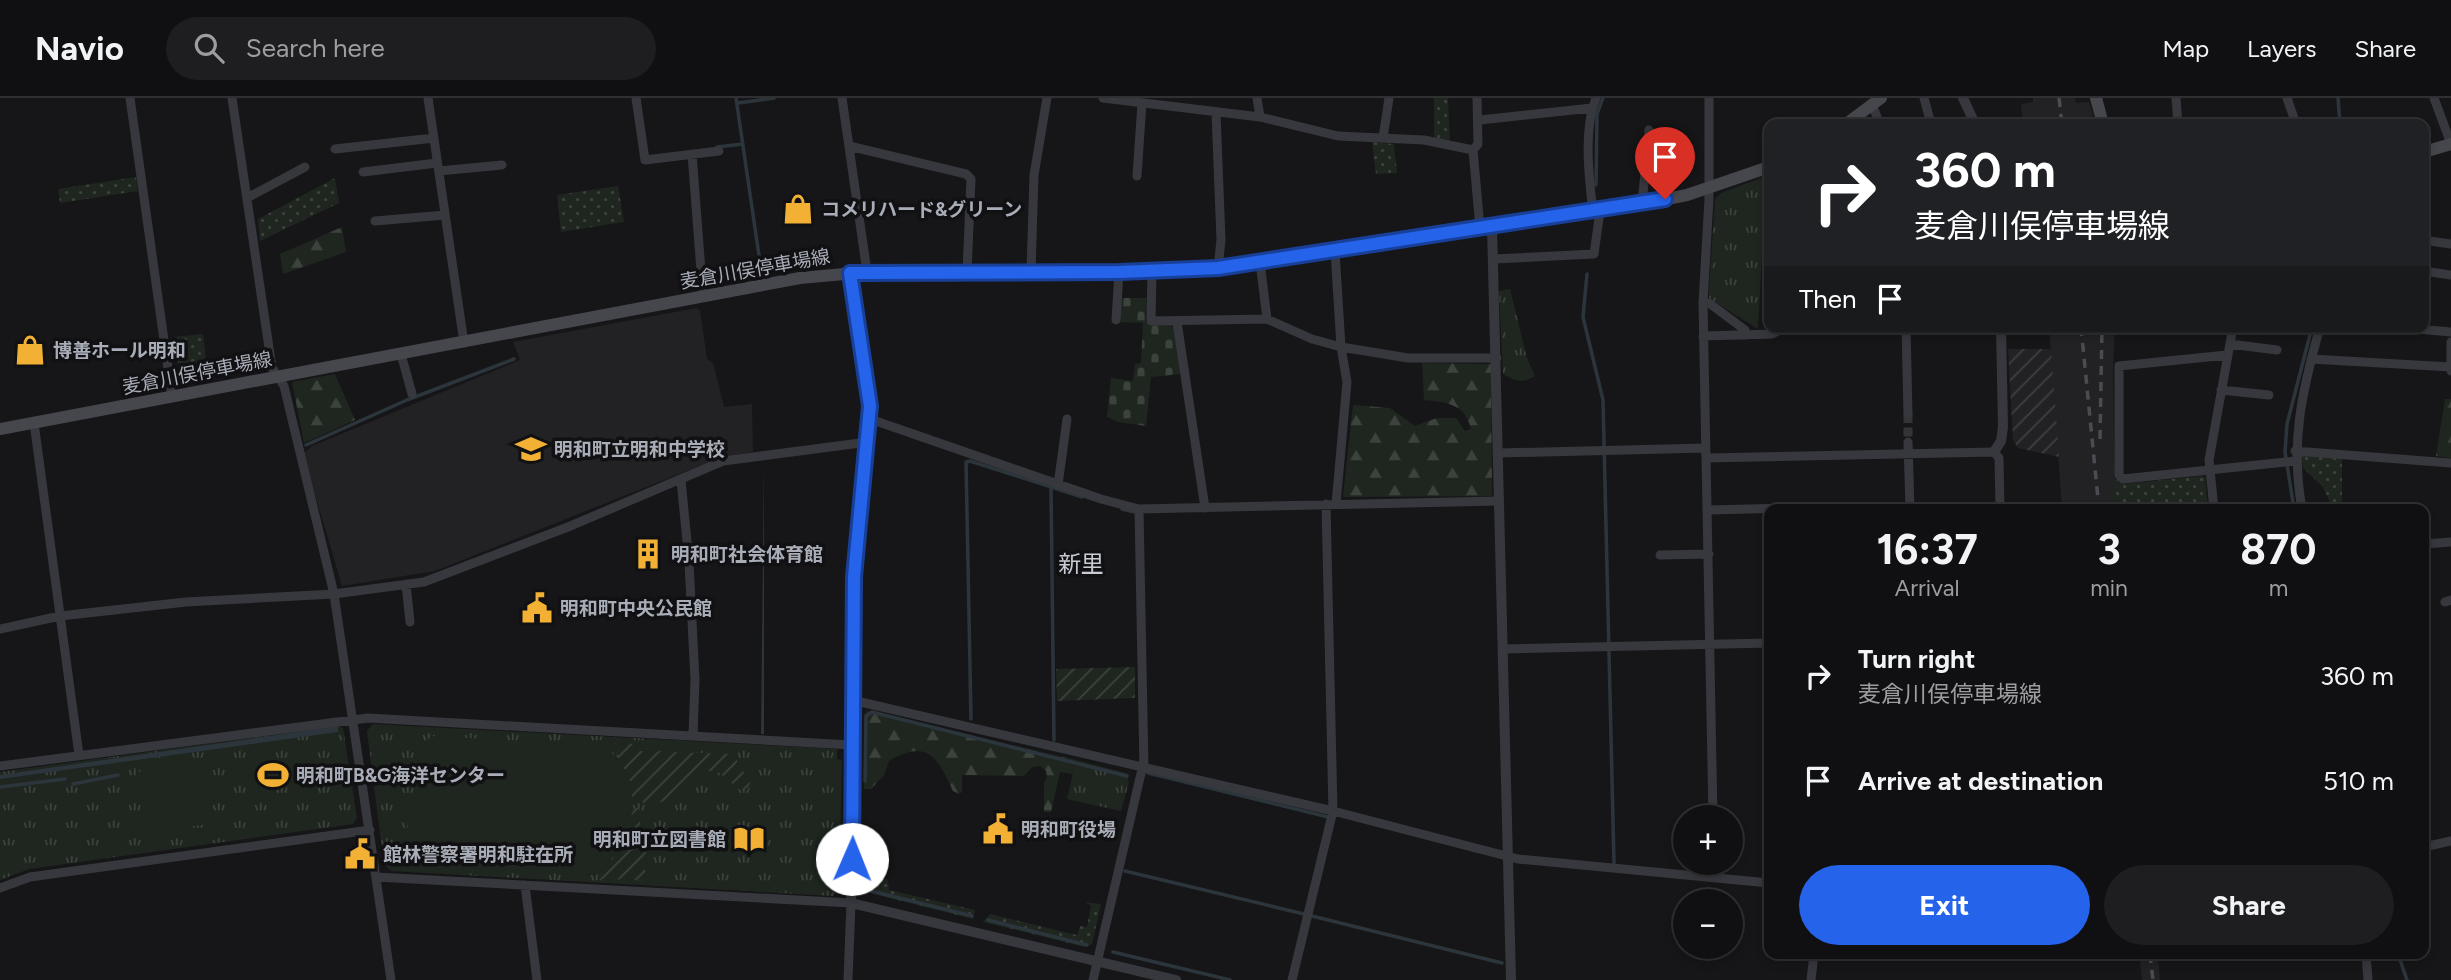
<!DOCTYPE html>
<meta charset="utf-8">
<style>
:root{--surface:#101012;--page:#1e1e20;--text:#f1f3f6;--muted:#9c9d9f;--line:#303032;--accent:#2563eb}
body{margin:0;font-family:Figtree,"Noto Sans JP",sans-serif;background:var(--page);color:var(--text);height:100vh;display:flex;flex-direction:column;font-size:26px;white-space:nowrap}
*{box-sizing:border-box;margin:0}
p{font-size:23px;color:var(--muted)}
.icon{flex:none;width:38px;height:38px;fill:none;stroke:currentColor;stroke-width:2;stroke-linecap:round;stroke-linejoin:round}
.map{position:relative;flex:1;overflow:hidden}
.sheet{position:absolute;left:1764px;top:406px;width:665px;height:455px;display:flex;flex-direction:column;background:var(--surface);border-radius:14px;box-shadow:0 4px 10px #0003,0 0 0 2px var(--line)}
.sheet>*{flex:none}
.banner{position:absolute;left:1764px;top:21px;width:665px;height:214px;border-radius:14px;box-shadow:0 4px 10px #0003,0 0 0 2px var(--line);background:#202124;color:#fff;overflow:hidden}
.fabs{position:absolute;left:1673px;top:707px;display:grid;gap:14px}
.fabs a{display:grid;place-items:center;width:70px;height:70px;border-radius:50%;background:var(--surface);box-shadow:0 4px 10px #0003,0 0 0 2px var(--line);font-size:35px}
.pin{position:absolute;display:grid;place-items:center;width:60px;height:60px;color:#fff;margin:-72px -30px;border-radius:50% 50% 50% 0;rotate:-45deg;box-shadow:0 0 7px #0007}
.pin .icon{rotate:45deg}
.me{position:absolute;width:77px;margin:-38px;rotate:1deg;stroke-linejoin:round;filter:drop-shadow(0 0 5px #0008)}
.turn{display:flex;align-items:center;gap:24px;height:147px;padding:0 35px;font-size:32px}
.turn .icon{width:91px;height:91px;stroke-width:2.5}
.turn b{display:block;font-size:49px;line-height:60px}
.then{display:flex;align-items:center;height:66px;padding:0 35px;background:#0003;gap:14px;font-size:26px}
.eta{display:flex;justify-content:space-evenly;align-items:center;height:119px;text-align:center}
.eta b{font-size:42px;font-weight:700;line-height:49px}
.primary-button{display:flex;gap:14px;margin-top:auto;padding:14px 35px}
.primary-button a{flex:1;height:80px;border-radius:42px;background:var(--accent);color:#fff;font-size:28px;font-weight:700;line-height:80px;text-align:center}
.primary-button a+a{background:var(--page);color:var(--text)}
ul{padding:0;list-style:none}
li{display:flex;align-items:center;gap:21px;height:105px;padding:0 35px}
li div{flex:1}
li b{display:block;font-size:26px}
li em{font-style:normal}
header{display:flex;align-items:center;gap:42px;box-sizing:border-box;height:98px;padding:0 35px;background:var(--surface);border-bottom:2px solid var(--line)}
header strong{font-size:33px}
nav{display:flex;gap:38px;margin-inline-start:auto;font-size:24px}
.search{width:490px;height:63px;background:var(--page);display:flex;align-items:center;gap:18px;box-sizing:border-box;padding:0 24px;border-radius:38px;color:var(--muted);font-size:26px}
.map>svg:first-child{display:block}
.built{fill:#222225}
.industrial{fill:url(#industrial-furrows)}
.grass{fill:url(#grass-dots)}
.forest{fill:url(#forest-firs)}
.cemetery{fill:url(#cemetery-stones)}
.park{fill:url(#park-tufts)}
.garden{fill:url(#garden-furrows)}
.pitch{fill:#1e261f}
.water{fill:#2c353c}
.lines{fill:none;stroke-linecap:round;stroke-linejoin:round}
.stream{stroke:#2c353c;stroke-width:3.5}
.minor-tunnel{stroke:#333438;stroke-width:9;stroke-dasharray:9 4.5;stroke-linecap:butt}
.minor{stroke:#37383d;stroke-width:9}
.tertiary{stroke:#37383d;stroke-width:10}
.secondary{stroke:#45474d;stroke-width:12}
.rail{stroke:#4a4c52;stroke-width:3.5;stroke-dasharray:9 7;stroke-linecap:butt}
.route-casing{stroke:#184099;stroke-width:18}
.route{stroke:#2563eb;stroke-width:12}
.labels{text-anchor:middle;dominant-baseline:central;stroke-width:7;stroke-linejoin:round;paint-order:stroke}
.poi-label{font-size:19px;font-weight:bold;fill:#a8adb8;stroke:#111113;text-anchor:start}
.street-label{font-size:19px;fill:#a8adb8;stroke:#111113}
.quarter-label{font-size:23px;fill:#c9ccd4;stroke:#111113}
</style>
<header>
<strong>Navio</strong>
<div class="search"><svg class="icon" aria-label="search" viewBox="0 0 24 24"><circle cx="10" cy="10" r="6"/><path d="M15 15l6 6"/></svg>Search here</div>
<nav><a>Map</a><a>Layers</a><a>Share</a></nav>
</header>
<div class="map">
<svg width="2451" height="882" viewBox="0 0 2451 882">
<defs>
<pattern id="industrial-furrows" width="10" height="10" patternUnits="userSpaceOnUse" patternTransform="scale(1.75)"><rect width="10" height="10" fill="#222225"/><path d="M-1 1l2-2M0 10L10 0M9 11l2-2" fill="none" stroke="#3f3f43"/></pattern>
<pattern id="grass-dots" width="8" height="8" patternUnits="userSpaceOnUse" patternTransform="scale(1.75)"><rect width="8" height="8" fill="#1e261f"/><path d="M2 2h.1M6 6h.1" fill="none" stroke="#3c433d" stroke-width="1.8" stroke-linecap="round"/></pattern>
<pattern id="forest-firs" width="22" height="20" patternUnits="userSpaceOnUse" patternTransform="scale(1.75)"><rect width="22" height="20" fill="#1e261f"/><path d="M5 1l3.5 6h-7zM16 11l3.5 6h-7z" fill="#3c433d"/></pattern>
<pattern id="cemetery-stones" width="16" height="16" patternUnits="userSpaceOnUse" patternTransform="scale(1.75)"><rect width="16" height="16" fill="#1e261f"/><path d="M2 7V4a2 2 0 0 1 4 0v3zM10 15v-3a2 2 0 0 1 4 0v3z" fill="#3c433d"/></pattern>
<pattern id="park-tufts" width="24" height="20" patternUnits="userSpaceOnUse" patternTransform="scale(1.75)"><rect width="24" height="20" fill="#1e261f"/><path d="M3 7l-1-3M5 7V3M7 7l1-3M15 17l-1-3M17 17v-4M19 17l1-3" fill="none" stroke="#3c433d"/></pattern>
<pattern id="garden-furrows" width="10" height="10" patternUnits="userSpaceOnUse" patternTransform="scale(1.75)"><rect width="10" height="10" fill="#1e261f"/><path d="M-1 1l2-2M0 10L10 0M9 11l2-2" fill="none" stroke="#3c433d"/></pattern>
</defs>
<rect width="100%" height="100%" fill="#161618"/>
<path class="built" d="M2033,0H2075L2076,5L2089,4L2095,26H2023L2021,6L2033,4Z
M697,210L700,212L707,261L713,265L724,309L752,306L753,354L722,359L435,473L342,488L303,356L312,348L520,262L513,244Z
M2049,229H2115L2113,273L2115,411H2062Z
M2139,856H2158L2160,882H2142Z"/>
<path class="industrial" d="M2008,251H2051L2059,359L2018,350L2013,342Z"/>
<path class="grass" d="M1434,0H1448L1450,44L1434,40Z
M1372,44L1394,46L1397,75L1376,76Z
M136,79L138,93L60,105L58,91Z
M335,80L339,105L260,143L258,121Z
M618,88L624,124L561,134L557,97Z
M203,236L207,270L254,264L255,272L181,285L174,239Z
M2301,356L2342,361V411H2333L2323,389L2303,370Z
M2202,378L2205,379L2208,411H2115L2113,380L2124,386Z
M862,731H869L884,746V749L872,750V762L879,763V781H888L889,792L975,812L973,821L862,793Z
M1085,804L1101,806L1092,846L1085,849L983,824L990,816L1077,837L1080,828L1087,829L1091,808Z"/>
<path class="forest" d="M342,129L346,154L283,176L280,156Z
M1422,265L1491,266L1492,398L1343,399L1353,307L1390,310L1415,328L1437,320H1456L1465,333L1471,331C1465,306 1447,304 1424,302Z
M335,276L355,322L304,345L292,284Z
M2445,301H2451V360L2436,358Z
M867,613L1076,662L1073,676L1060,674L1051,714H1044V685L1047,679L1046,673L1040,668L1032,669L1024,678L962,677V694L959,696L953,693C938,660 928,640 889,663L884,677L871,691H864V617Z"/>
<path class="cemetery" d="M1119,200H1147L1146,225L1174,229L1181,276L1151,279L1146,328L1118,324L1107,319L1111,280L1133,283L1135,266L1141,265L1143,225L1119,224Z"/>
<path class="park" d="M1766,78L1758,231L1709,200V193L1715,101L1721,95Z
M1510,191L1527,260L1535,278C1522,286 1516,283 1503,276L1499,193Z
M373,626L837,651V661L842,662L839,791L833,798L391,773L384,766L367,633Z
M339,628L343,630L357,720L353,726L29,771L0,782V674Z
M1076,662L1126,675L1129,684L1121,713L1067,701Z"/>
<path class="garden" d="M1135,569V600L1057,603L1056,571Z
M615,645L635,646L639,653L733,656L750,685L748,692H740C733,687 726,678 719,675C699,667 691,686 679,696C668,705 644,709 632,700C634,677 616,665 615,645Z
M639,709L640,726L653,732V736L646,737L645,782L598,781L611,765L634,711Z"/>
<path class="pitch" d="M434,638L603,648C648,678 628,733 604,771L596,777L423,768L414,761L405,715L420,712L415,688C425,673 420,655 429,640Z
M205,664L214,725L145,735L136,674Z"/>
<path class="water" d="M764,366V636H761Z
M338,628V634L0,681V677Z"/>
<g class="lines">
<path class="stream" d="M736,0L762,178
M2338,0L2340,26
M738,5L774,0
M717,49L743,46
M1596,87L1597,16L1603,0
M1587,176L1583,219L1603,302L1614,765
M306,347L407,302L514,261
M1051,390L1054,642
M1122,411L1134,414
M2294,411L2285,354L2287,326L2312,229
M971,621L966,364L970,363L1082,399
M1148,675L1328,719
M865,683L866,618L872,614L1127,678
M73,686L118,677
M0,689L65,681
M1125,773L1304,816
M867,792L972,818
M1312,818L1502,865
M988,822L1087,847
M1113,854L1230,882
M2398,856L2407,882"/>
<path class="minor-tunnel" d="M1908,316V344"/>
<path class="minor" d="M130,0L172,299
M232,0L272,270L284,288L334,496L391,882
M428,0L464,245
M636,0L645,62L719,53
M842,0L867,174
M1103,0L1260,19L1338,38L1424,42L1473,52
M1257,0L1260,19
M1477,0L1478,46L1473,52L1480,130
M1709,0V101L1703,205L1713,719
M1924,0L1931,26
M2176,0L2178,26
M2287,0L2296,26
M2434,0L2451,46
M1872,7L1880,26
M1216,15L1221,142L1218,170
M1480,22L1592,10
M1383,40L1389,0
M849,48L966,76L971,81L967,174
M335,51L434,40
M692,56L703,199
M439,73L502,67
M363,74L437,65
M1137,78L1142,5
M247,100L305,69
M1642,106L1649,32
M1593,114C1589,80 1583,32 1596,0
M375,123L445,117
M2430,143L2451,146
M1335,153L1341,249L1347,284L1336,406
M1494,161L1594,156L1600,113
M1260,164L1267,221
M2424,173L2451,177
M1031,174L1034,77L1047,0
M1152,174L1151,223L1267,221L1312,241L1341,249L1408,260H1497
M1703,205H1709L1745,232L1746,237
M1116,222L1119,174
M1177,224L1205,410
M1906,229L1908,316
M2396,229L2451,234
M1703,238L1772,236L1786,229
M2230,246L2277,252
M401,256L412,296
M2227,257L2119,268V377L2123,381L2295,363
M2311,261L2451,269
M2451,273V244
M2221,292L2269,297
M870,321L1101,401L1139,411L1499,403
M34,325L79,657
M1908,344L1910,411
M2295,353L2451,365
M1499,355L1706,350
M1706,360L1994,354L1999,360L2000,411
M681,382L689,464L695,582L693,637
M1058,387L1067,321
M1139,411L1144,671
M2214,411L2209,362L2233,229
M2302,411C2290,344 2302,293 2320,229
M1708,412L1787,410
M2424,446L2451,444
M1660,457L1709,456
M406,486L410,524
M2445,504L2451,502
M0,531L60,518L186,504L334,496L424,484L568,429L723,363L868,344
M1504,551L1769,545
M852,602L1333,713L1518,761L1769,785
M0,668L368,620L852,647
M2424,749L2451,743
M1714,765V779
M376,779L851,805L848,882
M525,787L537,882
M0,790L30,779L370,732
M2366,856L2368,882
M1093,882L1142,671
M1292,882L1333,713L1326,406
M1811,882L1814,856"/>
<path class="tertiary" d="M1963,0L1975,26
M1492,128L1511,882
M850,175L870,308L854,479L851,805L1176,882
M1994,354L2001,343L2003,329L2001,229"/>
<path class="secondary" d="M2096,0L2103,26
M1846,26L1881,0
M2424,54L2451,46
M0,331L800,180L867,174H1119L1218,170L1642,106L1687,97L1769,69"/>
<path class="rail" d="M2059,0L2062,26
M2081,229L2099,411
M2100,341L2102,229
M2150,856L2153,882"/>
</g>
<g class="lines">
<g class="route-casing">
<path id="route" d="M852,761L854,479L870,308L850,175L1119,174L1218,170L1665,101"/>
</g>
<use href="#route" class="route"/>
</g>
<defs>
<g id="shop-bare" transform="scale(2.415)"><path d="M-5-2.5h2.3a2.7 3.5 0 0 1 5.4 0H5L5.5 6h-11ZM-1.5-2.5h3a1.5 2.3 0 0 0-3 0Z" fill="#f2b134" stroke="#111113" stroke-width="2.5" paint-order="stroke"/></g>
<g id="school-bare" transform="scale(2.415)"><path d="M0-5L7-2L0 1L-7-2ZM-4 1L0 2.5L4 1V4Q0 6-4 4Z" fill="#f2b134" stroke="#111113" stroke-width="2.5" paint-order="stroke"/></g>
<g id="building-bare" transform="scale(2.415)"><path d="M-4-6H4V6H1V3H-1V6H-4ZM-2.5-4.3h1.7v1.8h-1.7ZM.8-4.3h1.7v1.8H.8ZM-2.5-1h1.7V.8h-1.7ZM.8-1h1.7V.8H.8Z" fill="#f2b134" stroke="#111113" stroke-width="2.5" paint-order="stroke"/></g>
<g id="civic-bare" transform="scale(2.415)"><path d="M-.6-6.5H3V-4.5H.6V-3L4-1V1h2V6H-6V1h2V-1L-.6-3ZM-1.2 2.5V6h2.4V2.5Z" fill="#f2b134" stroke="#111113" stroke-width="2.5" paint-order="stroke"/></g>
<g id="stadium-bare" transform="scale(2.415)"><path d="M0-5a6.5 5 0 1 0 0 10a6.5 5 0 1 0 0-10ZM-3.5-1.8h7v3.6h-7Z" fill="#f2b134" stroke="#111113" stroke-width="2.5" paint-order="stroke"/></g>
<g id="library-bare" transform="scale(2.415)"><path d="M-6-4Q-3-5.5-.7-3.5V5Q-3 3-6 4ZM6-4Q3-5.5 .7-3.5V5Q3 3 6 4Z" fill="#f2b134" stroke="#111113" stroke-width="2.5" paint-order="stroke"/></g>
</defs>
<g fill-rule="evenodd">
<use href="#shop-bare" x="798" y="111"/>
<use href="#shop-bare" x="30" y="252"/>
<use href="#school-bare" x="531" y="351"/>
<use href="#building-bare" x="648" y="456"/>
<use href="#civic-bare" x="537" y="510"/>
<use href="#stadium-bare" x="273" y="677"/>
<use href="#civic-bare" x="998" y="731"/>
<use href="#library-bare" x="749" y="741"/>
<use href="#civic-bare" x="360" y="756"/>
</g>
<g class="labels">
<g class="poi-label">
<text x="821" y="111">コメリハード&amp;グリーン</text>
<text x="53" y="252">博善ホール明和</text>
<text x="554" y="351">明和町立明和中学校</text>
<text x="671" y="456">明和町社会体育館</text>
<text x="560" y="510">明和町中央公民館</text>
<text x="296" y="677">明和町B&amp;G海洋センター</text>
<text x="1021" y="731">明和町役場</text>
<text x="726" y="741" text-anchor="end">明和町立図書館</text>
<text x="383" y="756">館林警察署明和駐在所</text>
</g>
<g class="street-label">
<text transform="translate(755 171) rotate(-10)">麦倉川俣停車場線</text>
<text transform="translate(197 275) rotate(-11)">麦倉川俣停車場線</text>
</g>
<g class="quarter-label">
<text x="1081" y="466">新里</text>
</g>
</g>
</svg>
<div class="fabs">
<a>+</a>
<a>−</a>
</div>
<div class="pin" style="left:1665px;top:101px;background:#d93025"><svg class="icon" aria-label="arrive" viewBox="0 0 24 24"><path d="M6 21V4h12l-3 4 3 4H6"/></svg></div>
<svg class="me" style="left:852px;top:761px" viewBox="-20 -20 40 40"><circle r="19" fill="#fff"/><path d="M0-13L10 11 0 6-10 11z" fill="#2563eb"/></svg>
<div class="banner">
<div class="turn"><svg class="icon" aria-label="right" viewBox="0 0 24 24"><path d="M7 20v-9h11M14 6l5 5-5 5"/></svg><div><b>360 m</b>麦倉川俣停車場線</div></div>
<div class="then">Then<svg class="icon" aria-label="arrive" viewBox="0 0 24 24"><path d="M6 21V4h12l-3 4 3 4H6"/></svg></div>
</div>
<section class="sheet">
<div class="eta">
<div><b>16:37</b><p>Arrival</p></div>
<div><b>3</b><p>min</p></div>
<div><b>870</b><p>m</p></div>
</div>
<ul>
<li><svg class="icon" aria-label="right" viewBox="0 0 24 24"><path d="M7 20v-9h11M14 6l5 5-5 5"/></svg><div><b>Turn right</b><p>麦倉川俣停車場線</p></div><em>360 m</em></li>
<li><svg class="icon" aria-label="arrive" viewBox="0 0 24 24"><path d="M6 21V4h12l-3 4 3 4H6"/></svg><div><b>Arrive at destination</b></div><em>510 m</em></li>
</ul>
<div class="primary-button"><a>Exit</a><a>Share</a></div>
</section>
</div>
